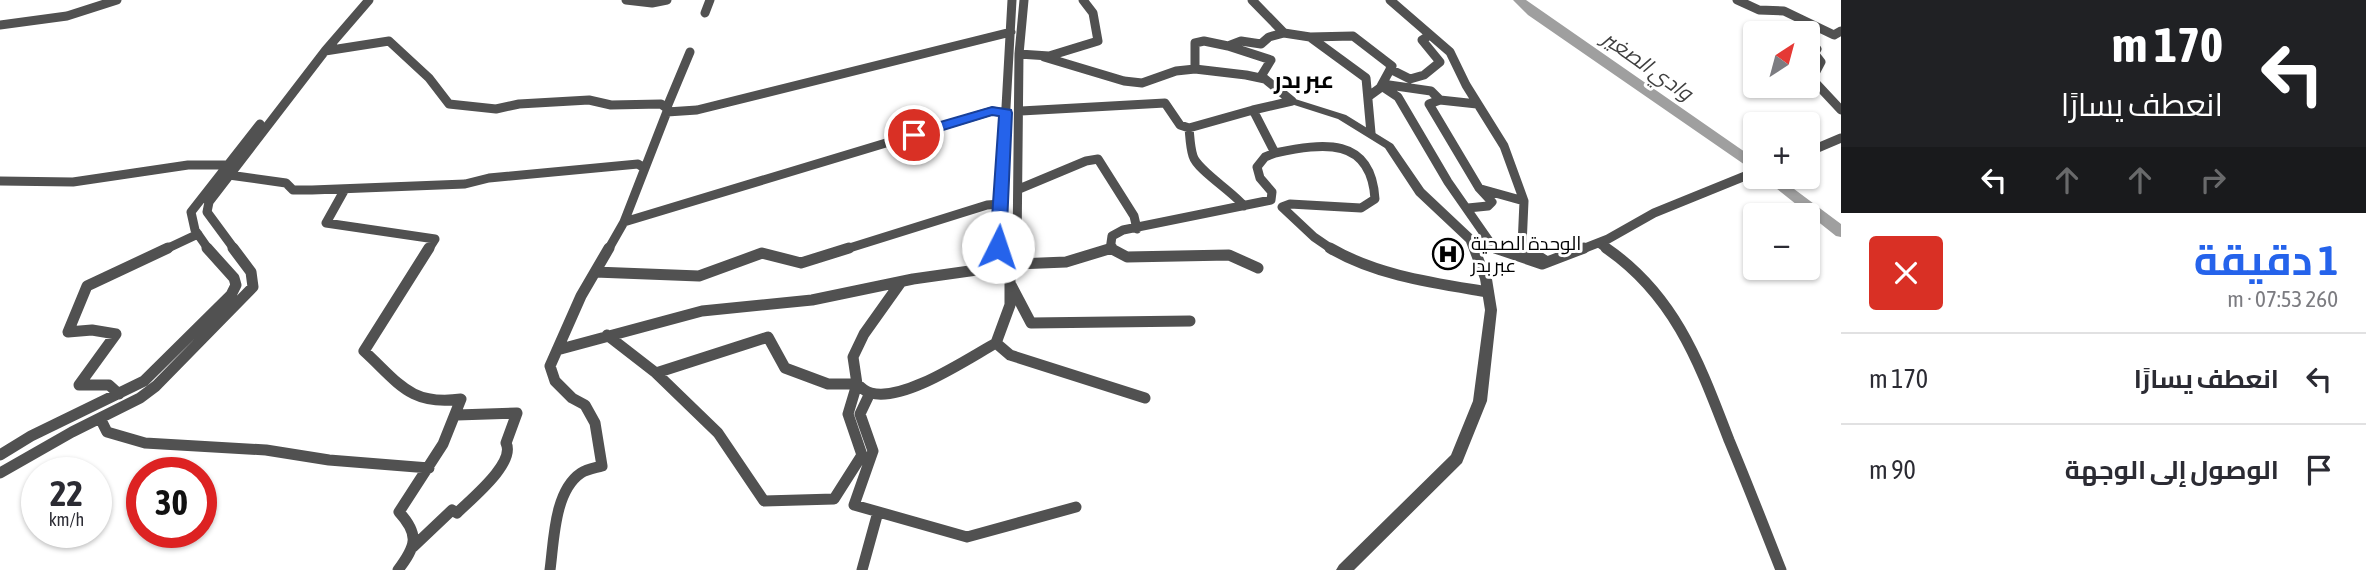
<!DOCTYPE html>
<html lang="ar">
<meta charset="utf-8">
<style>
:root{--surface:#fff;--page:#f7f7f7;--text:#2b2b33;--muted:#7c7c81;--line:#e1e1e2;--accent:#2563eb}
body{margin:0;font-family:"Asap Condensed",Cairo,sans-serif;background:var(--page);color:var(--text);direction:rtl;height:100vh;display:flex;flex-direction:column;font-size:26px;white-space:nowrap}
*{box-sizing:border-box;margin:0}
p{font-size:23px;color:var(--muted)}
.icon{flex:none;width:38px;height:38px;fill:none;stroke:currentColor;stroke-width:2;stroke-linecap:round;stroke-linejoin:round}
.map{position:relative;flex:1;overflow:hidden;direction:ltr}
.details{display:flex;flex-direction:column;background:var(--surface);width:525px}
.details>*{flex:none}
.guide{background:#202124;color:#fff;overflow:hidden}
.needle{width:46px;rotate:36deg}
.tools{position:absolute;left:1743px;top:21px;display:grid;gap:14px}
.tools a{display:grid;place-items:center;width:77px;height:77px;border-radius:7px;background:var(--surface);box-shadow:0 2px 5px #0004;font-size:35px}
.speed{position:absolute;left:21px;top:457px;display:flex;gap:14px;font-size:35px;font-weight:700;text-align:center}
.speed>*{display:grid;place-content:center;width:91px;height:91px;border-radius:50%;background:var(--surface);box-shadow:0 2px 5px #0004;line-height:1}
.speed small{font-size:18px;font-weight:400}
.speed .limit{border:10px solid #d22;background:#fff;color:#111}
.pin{position:absolute;display:grid;place-items:center;width:60px;height:60px;color:#fff;margin:-30px;border:4px solid #fff;border-radius:50%;box-shadow:0 2px 7px #0007}
.me{position:absolute;width:77px;margin:-38px;rotate:4deg;stroke-linejoin:round;filter:drop-shadow(0 0 5px #0008)}
.turn{display:flex;align-items:center;gap:24px;height:147px;padding:0 28px;font-size:32px}
.turn .icon{width:91px;height:91px;stroke-width:2.5}
.turn b{display:block;font-size:49px;line-height:60px}
.lanes{display:flex;align-items:center;height:66px;padding:0 28px;background:#0003;justify-content:center;gap:35px;direction:ltr}
.lanes .off{opacity:.35}
.round{display:grid;place-items:center;flex:none;width:74px;height:74px;border-radius:7px;background:var(--page)}
.summary{display:flex;align-items:center;justify-content:space-between;height:119px;padding:0 28px}
h1{font-size:42px;font-weight:700;line-height:52px;color:var(--accent)}
ul{padding:0;list-style:none}
li{display:flex;align-items:center;gap:21px;height:91px;padding:0 28px;border-top:2px solid var(--line)}
li div{flex:1}
li b{display:block;font-size:26px}
li em{font-style:normal}
main{display:flex;flex:1;min-height:0}
.map>svg:first-child{display:block}
.lines{fill:none;stroke-linecap:round;stroke-linejoin:round}
.river{fill:#9f9f9f;fill-rule:evenodd}
.minor-far1{stroke:#515151;stroke-width:9}
.minor{stroke:#515151;stroke-width:11}
.tertiary{fill:#515151;fill-rule:evenodd}
.route{fill:#2563eb;stroke:#184099;stroke-width:2}
.labels{text-anchor:middle;dominant-baseline:central;stroke-width:6;stroke-linejoin:round;paint-order:stroke}
.poi-label{font-size:19px;fill:#000;stroke:#fff;text-anchor:start}
.water-label{font-size:21px;font-style:italic;fill:#404040;stroke:#fff}
.quarter-label{font-size:23px;font-weight:bold;fill:#000;stroke:#fff}
</style>
<main>
<section class="details">
<div class="guide">
<div class="turn"><svg class="icon" aria-label="left" viewBox="0 0 24 24"><path d="M17 20v-9H6M10 6l-5 5 5 5"/></svg><div><b>170 m</b>انعطف يسارًا</div></div>
<div class="lanes"><svg class="icon" aria-label="left" viewBox="0 0 24 24"><path d="M17 20v-9H6M10 6l-5 5 5 5"/></svg><svg class="icon off" aria-label="ahead" viewBox="0 0 24 24"><path d="M12 20V5M6 11l6-6 6 6"/></svg><svg class="icon off" aria-label="ahead" viewBox="0 0 24 24"><path d="M12 20V5M6 11l6-6 6 6"/></svg><svg class="icon off" aria-label="right" viewBox="0 0 24 24"><path d="M7 20v-9h11M14 6l5 5-5 5"/></svg></div>
</div>
<div class="summary"><div><h1>1 دقيقة</h1><p>260 m · 07:53</p></div><a class="round" style="background:#d93025;color:#fff"><svg class="icon" aria-label="close" viewBox="0 0 24 24"><path d="M6 6l12 12M18 6L6 18"/></svg></a></div>
<ul>
<li><svg class="icon" aria-label="left" viewBox="0 0 24 24"><path d="M17 20v-9H6M10 6l-5 5 5 5"/></svg><div><b>انعطف يسارًا</b></div><em>170 m</em></li>
<li><svg class="icon" aria-label="arrive" viewBox="0 0 24 24"><path d="M6 21V4h12l-3 4 3 4H6"/></svg><div><b>الوصول إلى الوجهة</b></div><em>90 m</em></li>
</ul>
</section>
<div class="map">
<svg width="1841" height="570" viewBox="0 0 1841 570">
<rect width="100%" height="100%" fill="#fff"/>
<g class="lines">
<path class="river" d="M1513,0H1526L1755,159V168L1748,167L1528,15Z
M1762,177H1778L1841,224V237L1836,236Z"/>
<path class="minor-far1" d="M626,0L652,3L667,0
M1390,0L1450,52L1466,85L1504,146L1524,201L1522,246L1528,250
M1737,0L1759,10L1784,11L1834,35L1841,31
M705,13L710,0
M0,25L67,16L117,0
M1284,33L1310,37L1366,78L1371,133
M1310,37L1353,36L1392,66L1380,88L1369,96
M1808,38L1817,49L1814,53L1821,62L1812,79L1841,110
M1228,46L1271,60L1260,78
M325,51L389,41L429,78L449,104L496,109L519,104L589,100L611,105L661,104L668,109L624,222L608,250
M1019,54L1049,56L1098,41L1093,13L1083,0
M1044,57L1124,81L1142,83L1176,71L1195,69L1246,75L1265,79L1292,101
M1195,69V43L1204,41L1228,46L1241,41L1261,44L1269,37L1284,33L1252,0
M1390,69L1410,79L1424,75L1440,62L1422,40L1430,35
M1382,84L1431,91L1440,100L1429,104L1479,188L1492,202L1488,206L1468,208
M1383,87L1398,97L1448,182L1494,248
M1440,100L1477,104
M1292,101L1253,110L1275,153C1323,143 1371,136 1375,199L1361,208L1290,204L1282,207L1314,237L1333,250
M667,107L690,52
M1021,111L1165,103L1180,125L1189,128L1253,110
M667,112L697,110L1011,32
M1189,128C1190,137 1190,147 1193,156C1197,170 1232,191 1244,206
M1808,152L1841,138
M229,175L286,183L293,190H312L465,184L489,178L638,164L644,168
M0,181L73,182L188,165H226
M345,189L326,223L435,239L428,250
M1019,189L1086,161L1098,159L1134,216L1137,229
M1481,189L1524,201
M624,222L992,111L1006,113
M1471,240L1500,250
M1599,243L1609,250
M164,250L198,234
M209,250L195,230L191,212L260,124
M235,250L207,212L209,202L325,51L369,0
M843,250L987,205L1001,204
M998,250L1012,0
M1017,250L1019,54L1024,0
M1110,250L1112,236L1123,230L1271,200L1272,192L1260,178L1257,167L1265,157L1275,153
M1580,250L1608,239L1654,213L1755,172"/>
<path class="minor" d="M998,248L997,264L1006,270L1017,266V248
M1330,248C1378,276 1434,283 1488,292
M1495,248L1542,264L1584,248
M1525,248L1547,262
M1606,248C1676,296 1700,365 1729,440C1747,483 1764,527 1781,570
M1112,249L1127,257L1229,255L1258,268
M1017,264L1066,262L1112,248
M595,272L699,276L762,253L801,263L849,248
M1011,285L1031,323L1190,321
M607,335L656,373L768,337L785,368L828,384H857L853,357L864,334L901,282
M996,343L1010,355L1145,398
M557,350L702,311L812,300L913,279L998,267
M656,373L718,433L764,501L834,499L862,455L848,414L857,384C861,387 865,392 871,393C904,402 967,359 996,343L1010,305V271
M870,393L860,414L873,451L854,505L967,537L1076,507
M119,394L109,385H79L116,334L92,330L68,332L87,286L168,248
M100,418L107,432L145,443L266,450L329,460L429,468
M0,455L31,436L144,381L231,295L236,285L234,278L207,248
M0,473L72,432L140,398L156,386L253,287L251,272L233,248
M413,547L452,510L457,513C471,499 516,463 506,443L517,413L457,415
M398,570C416,546 420,535 399,512L443,444L461,399C410,406 399,383 364,351L429,248
M550,570C554,541 554,491 581,473C587,469 595,468 602,466L595,423L585,405L572,398L555,381L550,366L581,296L609,248
M862,570L878,512"/>
<path class="tertiary" d="M1292,98L1346,115L1393,144L1424,189L1475,237L1492,279L1497,310L1487,401L1462,463L1354,570H1336L1339,565L1451,455L1473,401L1485,310L1480,279L1466,242L1416,195L1385,148L1338,119L1288,103L1287,101Z"/>
</g>
<path class="route" d="M992,107L1011,110L1012,113L1006,247L998,253L990,247L999,116L992,115L914,139L907,135L909,131Z"/>
<defs>
<g id="hospital-ring" transform="scale(1.575)"><circle r="9.5" fill="#fff" stroke="#000" stroke-width="1.5"/><path d="M-5-5h3v3.5h4V-5h3V5h-3V1.5h-4V5h-3Z" fill="#000"/></g>
</defs>
<g fill-rule="evenodd">
<use href="#hospital-ring" x="1448" y="254"/>
</g>
<g class="labels">
<g class="poi-label">
<text x="1471" y="243">الوحدة الصحية<tspan x="1471" dy="22">عبر بدر</tspan></text>
</g>
<g class="water-label">
<text transform="translate(1648 65) rotate(35)">وادي الصغير</text>
</g>
<g class="quarter-label">
<text x="1304" y="80">عبر بدر</text>
</g>
</g>
</svg>
<div class="tools">
<a><svg class="needle" viewBox="-14 -14 28 28"><path d="M0-13l5 13h-10z" fill="#e53935"/><path d="M0 13l5-13h-10z" fill="#7c7c81"/></svg></a>
<a>+</a>
<a>−</a>
</div>
<div class="speed"><div>22<small>km/h</small></div><div class="limit">30</div></div>
<div class="pin" style="left:914px;top:135px;background:#d93025"><svg class="icon" aria-label="arrive" viewBox="0 0 24 24"><path d="M6 21V4h12l-3 4 3 4H6"/></svg></div>
<svg class="me" style="left:998px;top:247px" viewBox="-20 -20 40 40"><circle r="19" fill="#fff"/><path d="M0-13L10 11 0 6-10 11z" fill="#2563eb"/></svg>
</div>
</main>
